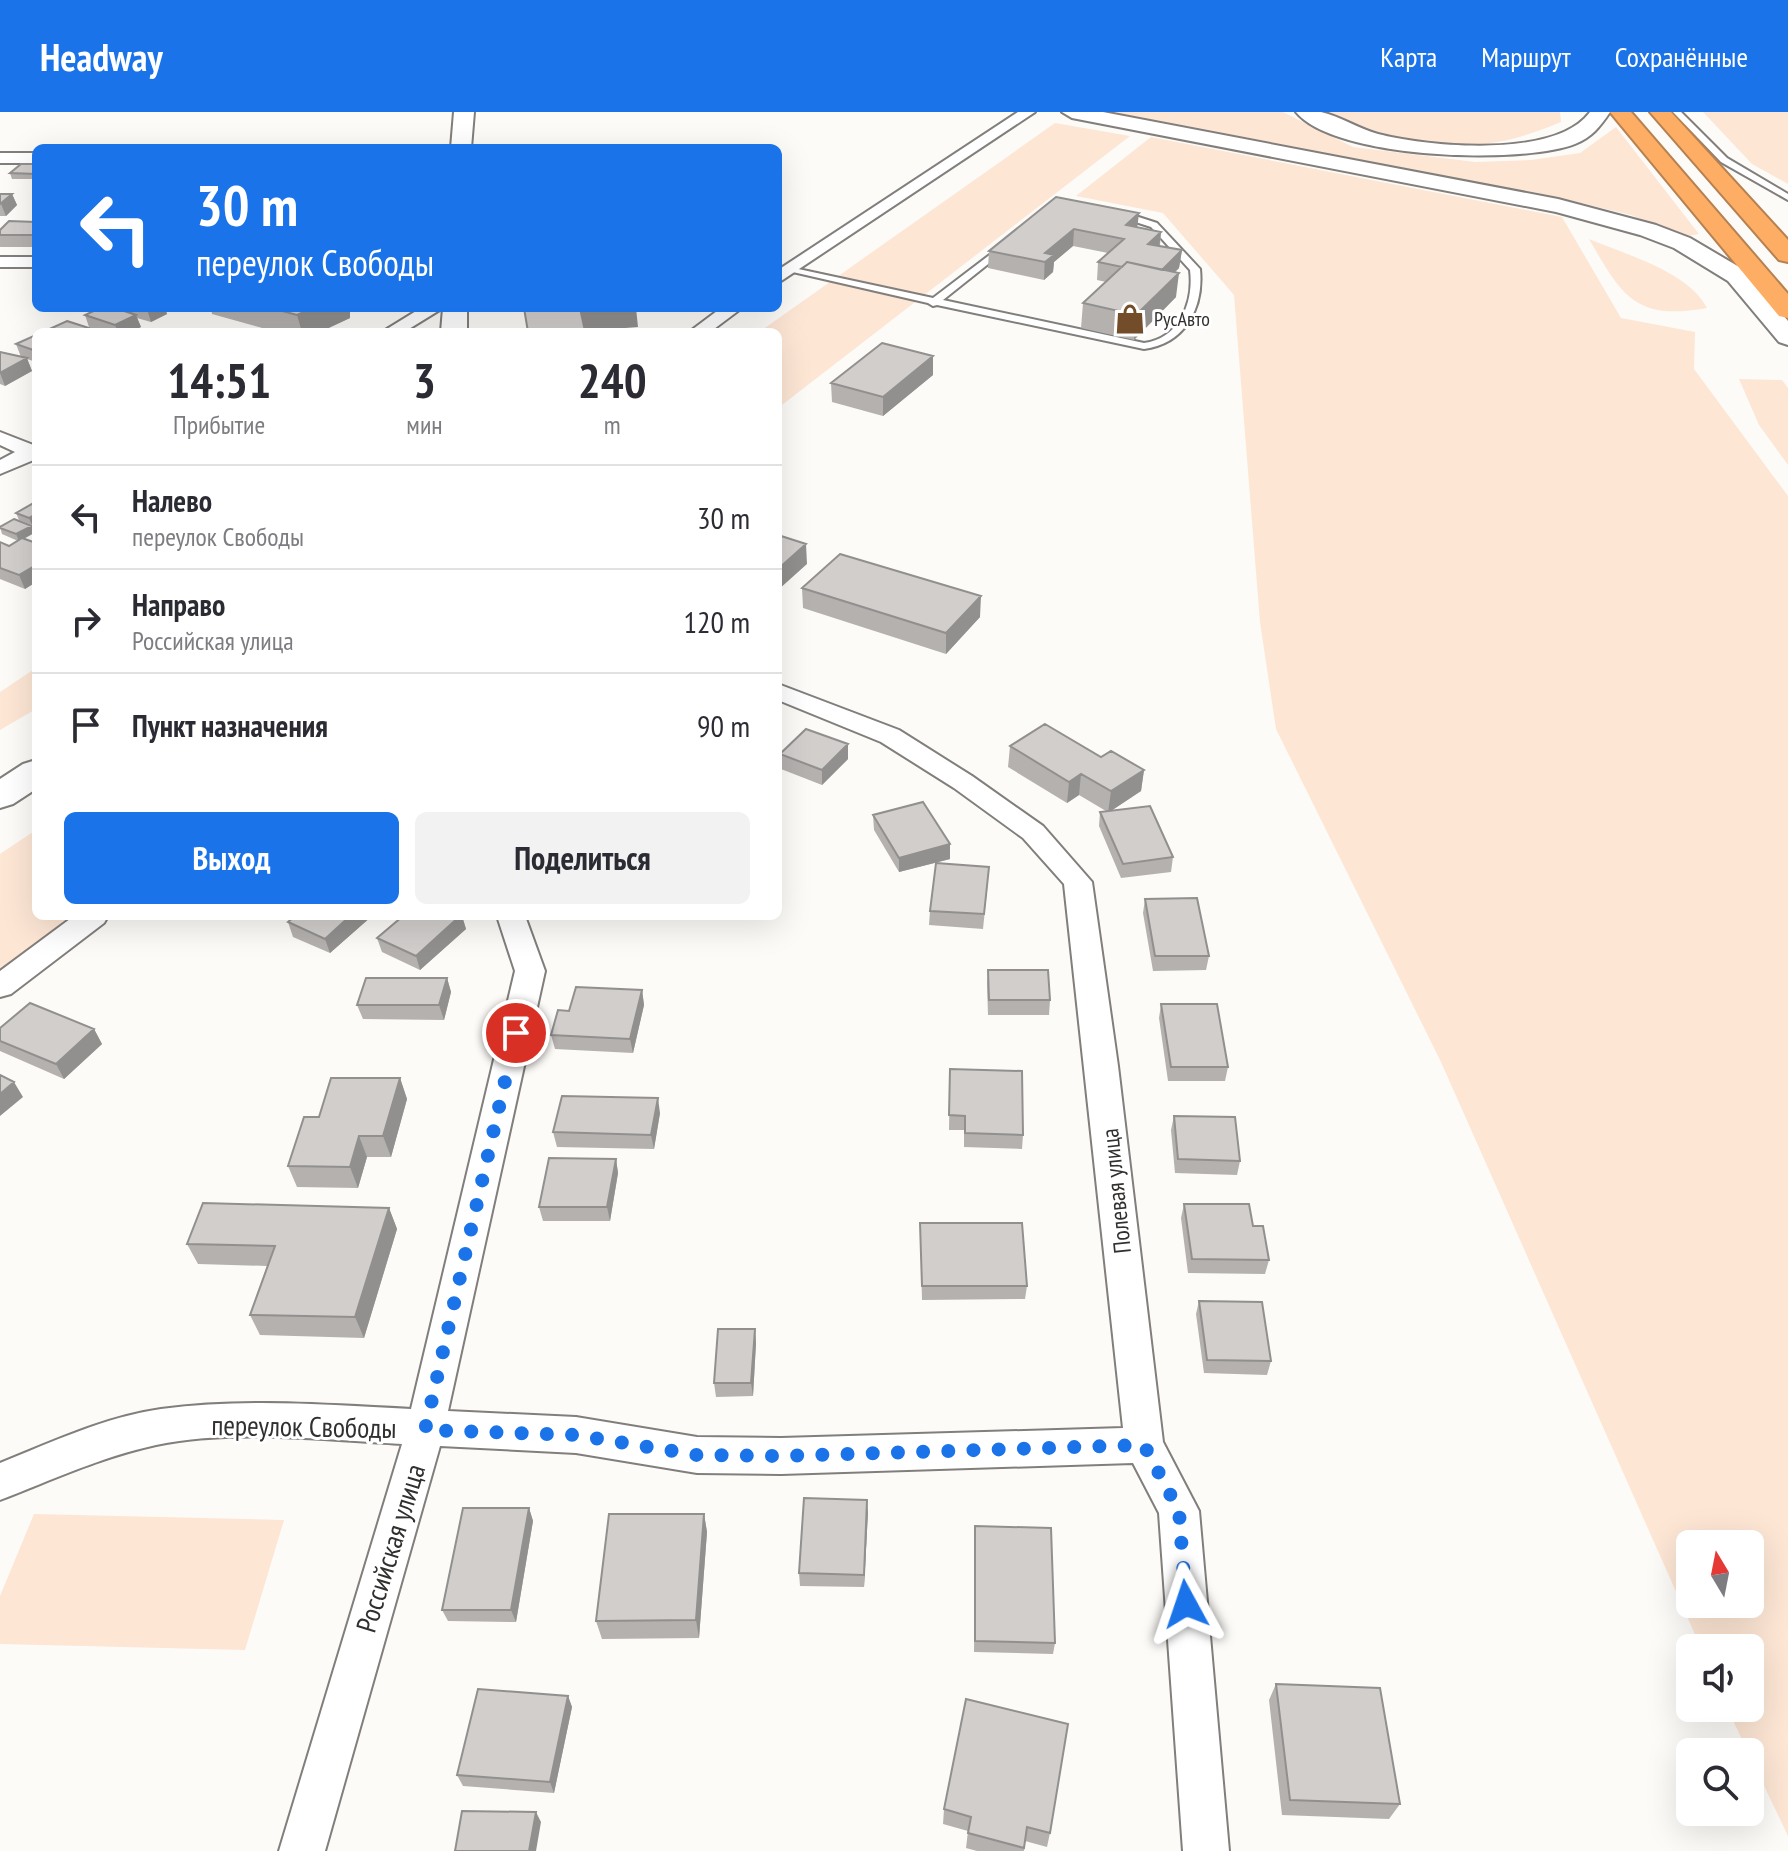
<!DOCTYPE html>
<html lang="ru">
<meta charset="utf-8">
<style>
:root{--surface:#fff;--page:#f2f2f3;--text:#2b2b33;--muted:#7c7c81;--line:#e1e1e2;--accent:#1a73e8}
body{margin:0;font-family:"PT Sans Narrow",sans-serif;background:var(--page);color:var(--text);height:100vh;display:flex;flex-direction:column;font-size:30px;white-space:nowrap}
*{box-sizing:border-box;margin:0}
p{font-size:26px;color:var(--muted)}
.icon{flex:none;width:44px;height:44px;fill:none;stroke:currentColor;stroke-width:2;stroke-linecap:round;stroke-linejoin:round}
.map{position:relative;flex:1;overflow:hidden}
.drawer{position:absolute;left:32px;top:216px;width:750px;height:592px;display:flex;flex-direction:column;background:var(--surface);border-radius:12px;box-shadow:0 8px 32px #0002}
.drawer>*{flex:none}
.hud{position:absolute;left:32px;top:32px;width:750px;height:168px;border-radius:12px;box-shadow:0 8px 32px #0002;background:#1a73e8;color:#fff;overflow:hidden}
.needle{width:52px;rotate:350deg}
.buttons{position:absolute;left:1676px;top:1418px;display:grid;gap:16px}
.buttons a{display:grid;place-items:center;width:88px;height:88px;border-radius:12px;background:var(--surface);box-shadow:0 8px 32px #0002;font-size:40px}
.pin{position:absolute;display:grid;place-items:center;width:68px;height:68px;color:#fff;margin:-34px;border:4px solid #fff;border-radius:50%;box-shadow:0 2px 8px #0007}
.me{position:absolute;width:88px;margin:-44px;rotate:355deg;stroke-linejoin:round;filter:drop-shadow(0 0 6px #0008)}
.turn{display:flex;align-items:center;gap:28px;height:168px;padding:0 32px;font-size:36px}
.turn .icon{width:104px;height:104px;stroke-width:2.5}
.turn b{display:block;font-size:56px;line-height:68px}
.eta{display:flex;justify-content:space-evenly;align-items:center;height:136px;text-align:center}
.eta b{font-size:48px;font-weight:800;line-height:56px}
.button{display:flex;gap:16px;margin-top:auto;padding:16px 32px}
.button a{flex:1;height:92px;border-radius:12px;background:var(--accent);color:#fff;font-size:32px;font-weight:800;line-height:92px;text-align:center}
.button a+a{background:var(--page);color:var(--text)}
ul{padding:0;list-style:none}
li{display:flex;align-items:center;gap:24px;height:104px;padding:0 32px;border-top:2px solid var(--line)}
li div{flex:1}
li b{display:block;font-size:30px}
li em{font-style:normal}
header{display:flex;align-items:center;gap:48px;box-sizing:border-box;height:112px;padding:0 40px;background:var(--accent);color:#fff}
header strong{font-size:38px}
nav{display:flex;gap:44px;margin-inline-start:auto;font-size:28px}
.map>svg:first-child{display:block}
.green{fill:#fde6d4;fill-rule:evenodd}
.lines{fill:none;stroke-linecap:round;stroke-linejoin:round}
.lane-casing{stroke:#817e7c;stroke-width:4}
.street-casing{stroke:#817e7c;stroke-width:4}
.secondary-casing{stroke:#817e7c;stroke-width:4}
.highway-casing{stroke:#b68151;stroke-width:4}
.lane{fill:#fff;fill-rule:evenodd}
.street{fill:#fff;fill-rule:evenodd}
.secondary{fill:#fff;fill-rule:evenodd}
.highway{fill:#fead64;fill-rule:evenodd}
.wall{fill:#b4b1af}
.shaded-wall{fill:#92908f}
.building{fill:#d1cecc;stroke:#92908f;stroke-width:2}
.route{stroke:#1a73e8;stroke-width:14;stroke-dasharray:0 25.2}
.labels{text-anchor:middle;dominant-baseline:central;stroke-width:6;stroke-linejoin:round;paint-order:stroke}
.far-poi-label{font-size:20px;fill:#31302f;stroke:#fff;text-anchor:start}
.street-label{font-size:24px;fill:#31302f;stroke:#fff}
.near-street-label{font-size:28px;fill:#31302f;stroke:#fff}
</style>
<header>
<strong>Headway</strong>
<nav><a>Карта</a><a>Маршрут</a><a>Сохранённые</a></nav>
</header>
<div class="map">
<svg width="1788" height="1739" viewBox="0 0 1788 1739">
<rect width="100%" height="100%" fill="#fdfbf8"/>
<path class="green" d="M1103,0H1283L1353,35L1475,50L1531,48L1580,41L1616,15L1699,122L1683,125L1631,103L1585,92Z
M1326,0H1560L1561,10C1534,21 1506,31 1477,32C1433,34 1359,29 1326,0Z
M1703,0H1788V72L1752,52Z
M1055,11L1130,24L778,296V220H759Z
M1151,25L1562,105L1621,206L1695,220L1694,257L1788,384V1724L1727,1596H1750V1536H1701L1441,950L1276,617L1260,510L1234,183L1163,101L1076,84ZM1690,1432H1750V1492H1690Z
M1589,127C1625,142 1689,160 1707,196C1635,209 1622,184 1589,127Z
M1739,267L1782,268L1788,276V353L1759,313Z
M36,556V597L0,618V580Z
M36,718V804H77L0,860V742Z
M34,1402L284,1408L245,1538L0,1532V1484Z"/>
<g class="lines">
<g class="lane-casing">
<path id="lane" d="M1673,0H1681L1727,46L1788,82V88L1721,50Z
M1120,99L1157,111L1200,157C1204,196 1185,232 1144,237L937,193L933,194L928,191L784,158L789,155L933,186L1004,132L1007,133V137L943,188L1144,231C1180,226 1194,190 1190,158L1151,115L1117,104V100Z"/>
</g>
<g class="street-casing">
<path id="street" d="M1018,0H1035L778,171V158Z
M0,41H36V51H0Z
M0,145H36V155H0Z
M421,196H443L404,220H382Z
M721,196H742L710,220H689Z
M0,320L36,334V347L0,362V348L15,340L0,333Z
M778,572L899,618L972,664L1043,714L1092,770L1118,954L1163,1330L1199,1399L1229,1739H1183L1159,1401L1133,1351L781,1362L697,1361L576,1341L440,1334L325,1739H279L402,1332C323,1328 234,1317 156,1333C101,1345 52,1368 0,1388V1351C52,1330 105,1305 161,1297C245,1286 327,1293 411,1297L515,859L497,804H525L545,859L448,1299L576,1305L697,1325L781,1326L1123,1316L1064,772L1023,726L954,676L881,630L778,588Z
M74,804H108L104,811L11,882L0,885V859Z"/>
</g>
<g class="secondary-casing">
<path id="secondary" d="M454,0H474L471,36H451Z
M1062,0H1103L1558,87L1656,113L1690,126L1746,159L1788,209V233L1779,230L1728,169L1674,136L1640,123L1556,100L1072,6Z
M1296,0C1304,0 1313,0 1321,0C1340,4 1359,17 1378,22C1429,35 1556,47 1590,0H1610C1600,15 1592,25 1575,32C1521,53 1334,47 1296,0Z
M443,196H467V220H441Z
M36,648V677L13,692L0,696V667L23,652Z"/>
</g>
<g class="highway-casing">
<path id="highway" d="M1610,0H1631L1788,182V206L1779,204Z
M1650,0H1671L1788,128V150L1779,148Z"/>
</g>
<use href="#lane" class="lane"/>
<use href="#street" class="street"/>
<use href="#secondary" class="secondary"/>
<use href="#highway" class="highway"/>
</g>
<path class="wall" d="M36,52V67H12L10,61Z
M0,82H12L17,93L6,104H0Z
M1056,85L1137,115L1161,120L1160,134L1182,138L1179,156L1175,160L1176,185L1134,228L1081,216L1083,191L1106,170L1097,168L1098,150L1108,141L1073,134L1054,150L1053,160L1044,168L988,156L989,139Z
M36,110V135H0V118Z
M94,196H165L167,202L151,210L137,206L141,215L130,220H103L89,215L85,203L94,198Z
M211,196H350V206L320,220H277L212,202Z
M36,223V250L27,247L32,259L5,274L0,272V240L21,245L16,232Z
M933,263L883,304L832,290L831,271Z
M36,394V410L32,413L19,408L16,401Z
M0,415L34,421L24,427L36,431V470L25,477L0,467V430L9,434L18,429L2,422Z
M802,476L980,505L946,542L803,496Z
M848,632V647L822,673L781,657L780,642Z
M1010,634L1101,645L1144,658L1141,679L1112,698L1173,745L1171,760L1121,766L1099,714L1100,700L1106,699L1079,683L1067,691L1008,655Z
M873,703L950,732V747L899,760L874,718Z
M988,769L983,817L929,813L930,799Z
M1145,787L1209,844L1206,858L1153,859L1143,801Z
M372,804L330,841L293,825L288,810Z
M403,804H462L466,817L420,858L382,840L377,826Z
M988,858L1050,888L1049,903H988L987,872Z
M447,866L451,880L444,908L363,907L357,893Z
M642,878L644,893L633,941L555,937L551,923L569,899Z
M1161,892L1228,955L1225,969H1168L1159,906Z
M0,916L94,917L102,932L64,967L0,939Z
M950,957L1023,1023L1022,1037L964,1035V1018H949Z
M400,966L407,987L391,1045H367L358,1076L297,1075L288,1054L319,1005Z
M660,1001L654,1037L557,1035L553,1020Z
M1174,1004L1240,1049L1237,1063L1175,1061L1171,1018Z
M616,1047L618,1061L610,1109H543L539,1095Z
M1184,1092L1253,1114L1269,1148L1265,1162L1188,1161L1181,1106Z
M389,1096L397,1117L364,1226L260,1223L250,1203L267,1154L198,1152L187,1132Z
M920,1111L1027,1174L1025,1187L922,1188Z
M1199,1189L1271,1249L1267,1263L1204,1261L1196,1202Z
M755,1217L756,1231L753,1284L716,1285L714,1271Z
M529,1396L533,1409L516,1510L448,1509L442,1498Z
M868,1400L864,1475L800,1474L799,1461Z
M704,1402L707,1420L699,1526L602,1527L596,1509Z
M975,1414L1055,1531L1053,1542L974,1540Z
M1276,1572L1400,1692L1389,1707L1282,1703L1269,1588Z
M568,1584L572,1595L554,1681L463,1674L457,1663Z
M966,1587L1050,1721L1047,1735L1025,1729L1024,1739H977L966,1736L968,1719L943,1712L944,1697Z"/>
<path class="shaded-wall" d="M12,82L17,93L6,104L1,92Z
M1139,101L1137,118L1126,113Z
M1074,117L1073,134L1054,150L1053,160L1044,168L1045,141Z
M1161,120L1159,137L1148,132Z
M1182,138L1179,156L1155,180L1157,162Z
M1179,161L1176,185L1134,228L1136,203Z
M121,196H131L133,204L136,203L141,215L130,220H118L115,213L118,197Z
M150,196H165L167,202L151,210L147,197Z
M313,196H350V206L320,220H302L297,203Z
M579,196H636L638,215L575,220Z
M933,244V263L883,304V285Z
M27,246L32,259L5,274L0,261Z
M34,403L36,410L32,413L29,406Z
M32,414L34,421L19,429L16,422Z
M806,432L807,452L778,478V457Z
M36,453V470L25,477L19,463Z
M981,484L980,505L946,542V521Z
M848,632V647L822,673V658Z
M1144,658L1141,679L1108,701L1111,679Z
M1081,662L1079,683L1067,691L1069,670Z
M950,732V747L899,760V746Z
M350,804H372L330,841L325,827Z
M460,804H462L466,817L420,858L416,844Z
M447,866L451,880L444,908L439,893Z
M642,878L644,893L633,941L630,927Z
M94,917L102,932L64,967L56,952Z
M400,966L407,987L391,1045L383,1024Z
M14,970L23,985L0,1004V982Z
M658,986L660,1001L654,1037L651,1023Z
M359,1024L367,1045L358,1076L350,1055Z
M616,1047L618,1061L610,1109L607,1095Z
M389,1096L397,1117L364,1226L355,1205Z
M755,1217L756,1231L753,1284L751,1271Z
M867,1388L868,1400L864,1475V1463Z
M529,1396L533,1409L516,1510L511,1498Z
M704,1402L707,1420L699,1526L696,1508Z
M568,1584L572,1595L554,1681L550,1670Z
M536,1700L541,1710L536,1739H529Z"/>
<path class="building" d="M21,52H36V62L10,61Z
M0,82H12L0,92Z
M1056,85L1139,101L1126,113L1161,120L1148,132L1182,138L1162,158L1127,150L1122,155L1098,150L1124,127L1074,117L1045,141L1054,143L1045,150L989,139Z
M9,109L36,110V123H0V118Z
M1127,150L1179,161L1136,203L1083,191Z
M100,196H121L118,197L136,203L115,213L85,203Z
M271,196H313L297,203Z
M524,196H580L585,219L528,220Z
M67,209L95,218L91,220H43Z
M36,223V239L16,232Z
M882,231L933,244L883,285L831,271Z
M0,240L27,246L0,261Z
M32,392L36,394V397L33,399L34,403L29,406L16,401Z
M14,407L32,414L16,422L0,416V415Z
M778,423L806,432L778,457Z
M22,426L36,431V453L19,463L0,456V430L9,434Z
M840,442L981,484L946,521L802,476Z
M1045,612L1101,645L1111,639L1144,658L1111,679L1081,662L1069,670L1010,634Z
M806,617L848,632L822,658L780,642Z
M923,690L950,732L899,746L873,703Z
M1150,694L1173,745L1123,752L1100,700Z
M936,751L989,755L984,802L930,799Z
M1197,786L1209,844H1155L1145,787Z
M295,804H350L325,827L288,810Z
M403,804H460L416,844L377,826Z
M988,858H1048L1050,888H989Z
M366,866H447L439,893H357Z
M576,875L642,878L630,927L551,923L558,898L569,899Z
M30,891L94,917L56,952L0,929V916Z
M1161,892H1217L1228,955H1171Z
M950,957L1022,959L1023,1023L965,1021V1004L949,1003Z
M0,963L14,970L0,982Z
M331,966H400L383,1024H359L350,1055L288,1054L304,1005H319Z
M562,984L658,986L651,1023L553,1020Z
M1174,1004L1235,1005L1240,1049L1178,1047Z
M549,1046L616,1047L607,1095H539Z
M203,1091L389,1096L355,1205L250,1203L275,1134L187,1132Z
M1184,1092H1249L1253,1114H1263L1269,1148L1192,1147Z
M920,1111H1022L1027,1174H922Z
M1199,1189L1262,1190L1271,1249L1207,1248Z
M718,1217H755L751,1271H714Z
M804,1386L867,1388L864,1463L799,1461Z
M463,1396H529L511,1498H442Z
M609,1402H704L696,1508L596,1509Z
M975,1414L1051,1416L1055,1531L975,1529Z
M1276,1572L1380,1576L1400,1692L1290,1688Z
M478,1577L568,1584L550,1670L457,1663Z
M966,1587L1068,1612L1050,1721L1027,1715L1024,1736L968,1721L971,1705L944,1697Z
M462,1699L536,1700L529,1739H455Z"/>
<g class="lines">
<path class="route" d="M516,921L425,1318L576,1323L697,1343L781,1344L1144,1333L1179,1399L1186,1492"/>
</g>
<defs>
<g id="shop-bare" transform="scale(2.4)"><path d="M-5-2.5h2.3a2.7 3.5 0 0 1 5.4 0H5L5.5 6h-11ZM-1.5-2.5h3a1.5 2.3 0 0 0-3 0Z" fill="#734c29" stroke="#fff" stroke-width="2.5" paint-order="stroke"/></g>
</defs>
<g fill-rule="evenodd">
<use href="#shop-bare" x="1130" y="207"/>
</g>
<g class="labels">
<g class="far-poi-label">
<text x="1154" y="207">РусАвто</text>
</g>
<g class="street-label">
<text transform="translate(1116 1079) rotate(-96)">Полевая улица</text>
</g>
<g class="near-street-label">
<text transform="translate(304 1314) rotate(1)">переулок Свободы</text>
<text transform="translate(390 1436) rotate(-73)">Российская улица</text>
</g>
</g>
</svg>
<div class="buttons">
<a><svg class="needle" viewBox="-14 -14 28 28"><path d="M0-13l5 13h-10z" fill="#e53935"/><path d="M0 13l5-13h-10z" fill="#7c7c81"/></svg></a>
<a><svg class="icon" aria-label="sound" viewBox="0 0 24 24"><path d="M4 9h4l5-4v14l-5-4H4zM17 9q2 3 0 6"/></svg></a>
<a><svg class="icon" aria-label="search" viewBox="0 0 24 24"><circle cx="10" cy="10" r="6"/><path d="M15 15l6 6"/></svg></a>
</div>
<div class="pin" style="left:516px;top:921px;background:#d93025"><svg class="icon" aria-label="arrive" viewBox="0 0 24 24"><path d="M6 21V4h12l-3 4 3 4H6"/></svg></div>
<svg class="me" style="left:1186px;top:1492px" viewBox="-20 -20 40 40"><path d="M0-17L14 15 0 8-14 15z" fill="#1a73e8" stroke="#fff" stroke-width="4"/></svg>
<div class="hud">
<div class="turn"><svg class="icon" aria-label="left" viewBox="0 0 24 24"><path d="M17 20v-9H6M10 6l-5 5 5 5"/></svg><div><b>30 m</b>переулок Свободы</div></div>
</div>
<section class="drawer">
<div class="eta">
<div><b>14:51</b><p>Прибытие</p></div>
<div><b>3</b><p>мин</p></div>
<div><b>240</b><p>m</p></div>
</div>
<ul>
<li><svg class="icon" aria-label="left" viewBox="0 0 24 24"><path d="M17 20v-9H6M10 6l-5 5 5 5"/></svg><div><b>Налево</b><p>переулок Свободы</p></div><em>30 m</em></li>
<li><svg class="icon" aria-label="right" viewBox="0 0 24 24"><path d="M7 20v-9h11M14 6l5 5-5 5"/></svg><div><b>Направо</b><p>Российская улица</p></div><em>120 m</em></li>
<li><svg class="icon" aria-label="arrive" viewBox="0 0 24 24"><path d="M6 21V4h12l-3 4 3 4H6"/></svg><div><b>Пункт назначения</b></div><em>90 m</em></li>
</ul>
<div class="button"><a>Выход</a><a>Поделиться</a></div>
</section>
</div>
